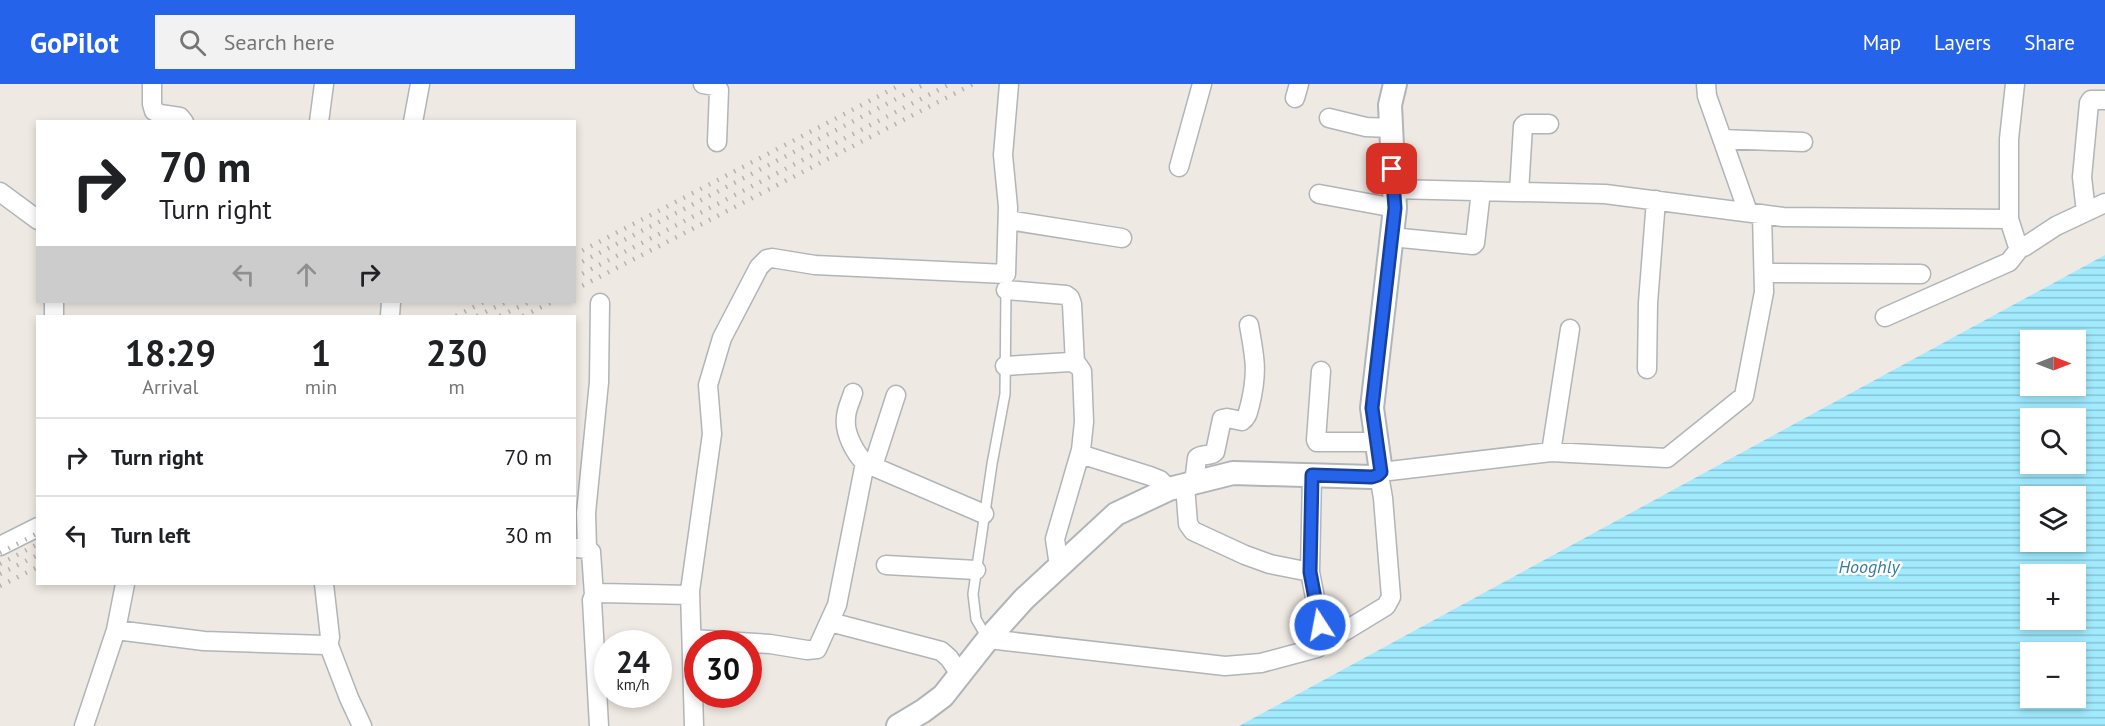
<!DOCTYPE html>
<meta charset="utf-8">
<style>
:root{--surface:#fff;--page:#f2f2f2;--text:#202124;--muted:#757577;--line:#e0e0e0;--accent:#2563eb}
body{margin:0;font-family:"PT Sans",sans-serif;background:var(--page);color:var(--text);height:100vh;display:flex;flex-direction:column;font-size:22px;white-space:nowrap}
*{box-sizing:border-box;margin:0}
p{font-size:20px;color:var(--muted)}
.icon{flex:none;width:33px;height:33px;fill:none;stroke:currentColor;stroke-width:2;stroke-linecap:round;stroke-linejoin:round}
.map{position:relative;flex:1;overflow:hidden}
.sheet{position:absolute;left:36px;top:231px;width:540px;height:270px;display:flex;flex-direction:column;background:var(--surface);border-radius:0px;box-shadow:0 3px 9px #0003}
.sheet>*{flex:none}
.hud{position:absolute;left:36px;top:36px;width:540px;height:183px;border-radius:0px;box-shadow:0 3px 9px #0003;background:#fff;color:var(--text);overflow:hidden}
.needle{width:39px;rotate:90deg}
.tools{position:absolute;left:2020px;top:246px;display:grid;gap:12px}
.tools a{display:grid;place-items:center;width:66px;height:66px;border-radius:0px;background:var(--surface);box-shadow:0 3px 9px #0003;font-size:30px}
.speed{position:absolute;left:594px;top:546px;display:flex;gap:12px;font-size:30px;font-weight:700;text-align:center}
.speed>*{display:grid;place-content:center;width:78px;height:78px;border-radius:50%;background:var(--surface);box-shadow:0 3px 9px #0003;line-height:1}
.speed small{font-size:15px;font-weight:400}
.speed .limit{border:9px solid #d22;background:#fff;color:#111}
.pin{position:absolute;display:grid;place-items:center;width:51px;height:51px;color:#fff;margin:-26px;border-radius:12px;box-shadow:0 3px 9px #0006}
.me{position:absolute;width:66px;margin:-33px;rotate:349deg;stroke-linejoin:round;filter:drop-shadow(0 0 4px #0008)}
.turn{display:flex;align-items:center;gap:21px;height:126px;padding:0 24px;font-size:27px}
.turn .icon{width:78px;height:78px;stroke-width:2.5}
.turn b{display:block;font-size:42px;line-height:51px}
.lanes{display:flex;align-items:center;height:57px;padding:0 24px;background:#0003;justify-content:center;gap:30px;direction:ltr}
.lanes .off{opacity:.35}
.eta{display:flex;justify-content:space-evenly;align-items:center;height:102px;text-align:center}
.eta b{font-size:36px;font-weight:700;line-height:42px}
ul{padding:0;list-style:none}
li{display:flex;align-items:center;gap:18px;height:78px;padding:0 24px;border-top:2px solid var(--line)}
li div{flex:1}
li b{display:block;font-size:22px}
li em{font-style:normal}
header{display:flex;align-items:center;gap:36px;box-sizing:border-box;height:84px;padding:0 30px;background:var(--accent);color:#fff}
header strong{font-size:28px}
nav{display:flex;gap:33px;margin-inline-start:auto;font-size:21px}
.search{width:420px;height:54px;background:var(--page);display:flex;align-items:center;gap:15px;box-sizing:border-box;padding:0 21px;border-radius:0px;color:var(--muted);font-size:22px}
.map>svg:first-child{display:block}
.water{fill:url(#water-rules);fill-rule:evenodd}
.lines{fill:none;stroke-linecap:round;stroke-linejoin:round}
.service-casing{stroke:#b0b5b9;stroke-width:12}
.minor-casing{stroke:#b0b5b9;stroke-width:21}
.tertiary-casing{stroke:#b0b5b9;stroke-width:26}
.service{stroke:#fff;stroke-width:9}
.minor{stroke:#fff;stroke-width:18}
.tertiary{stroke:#fff;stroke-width:22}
.rail{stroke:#b2b3b4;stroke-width:4.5;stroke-dasharray:1.5 8;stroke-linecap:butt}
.route-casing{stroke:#184099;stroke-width:15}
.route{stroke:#2563eb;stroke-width:10}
.labels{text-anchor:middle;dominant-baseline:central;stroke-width:5;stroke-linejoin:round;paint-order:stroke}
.water-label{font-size:18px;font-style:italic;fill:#337c9b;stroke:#fff}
</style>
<header>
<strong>GoPilot</strong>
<div class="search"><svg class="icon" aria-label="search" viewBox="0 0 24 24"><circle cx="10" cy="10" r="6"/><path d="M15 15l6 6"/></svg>Search here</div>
<nav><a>Map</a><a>Layers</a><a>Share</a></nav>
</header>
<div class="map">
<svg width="2105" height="642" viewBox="0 0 2105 642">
<defs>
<pattern id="water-rules" width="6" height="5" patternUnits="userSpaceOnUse" patternTransform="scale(1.5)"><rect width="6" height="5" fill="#a2ebff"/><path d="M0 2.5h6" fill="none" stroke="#87c2d2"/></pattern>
</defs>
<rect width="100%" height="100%" fill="#efe9e3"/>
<path class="water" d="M2105,171V642H1239ZM2031,256H2076V302H2031ZM2076,334V380H2031V334ZM2031,412H2076V458H2031ZM2031,490H2076V536H2031ZM2076,568V614H2031V568Z"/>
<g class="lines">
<g class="service-casing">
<path id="service" d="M987,554L976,535L973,510L992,380L1005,310L1006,205"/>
</g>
<g class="minor-casing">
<path id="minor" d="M152,0V20L154,27L160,30L180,33L184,38
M703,0L715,2L719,6L717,58
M1706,0L1707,12L1748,128
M2015,0L2009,55V135L2018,163H2024L2056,142L2105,119
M1295,14L1299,0
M1329,34L1366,43L1391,44
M319,38L324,0
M413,38L420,0
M1722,55L1803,58
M1179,83L1202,0
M1393,105L1605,110L1783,133L2009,135
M0,108L38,136
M1519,108L1523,42L1525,40H1549
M1319,110L1395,124
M2086,128L2082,93L2089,19L2091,16H2105
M1008,136L1122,154
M1391,153L1473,161L1475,159L1481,107
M1764,189L1921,190
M1006,206L1066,211L1070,214L1072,220L1075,280
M54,218V232
M390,232L391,218
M1885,233L2009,178L2020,164
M1005,282L1070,278L1077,280L1082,287L1084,338L1081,366L1055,455L1059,482
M1647,285L1648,219L1656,116
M1321,287L1316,356L1317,358H1377
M853,309C851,317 846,325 846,334C844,349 855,369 865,379L984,430
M1551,368L1570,245
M1080,370L1150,392L1160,396L1169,405
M873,382L896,311
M1381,388L1551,368L1667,374L1744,312L1764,208L1762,130
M1312,391L1310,488L1324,560
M1194,399L1197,374C1202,369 1211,373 1215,368L1222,335L1227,334L1242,337C1248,333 1248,327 1250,321C1258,288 1255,274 1249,241
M1185,401L1188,440L1193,447L1245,471L1270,480L1310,488
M0,462L38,443
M576,464L587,465L591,468L594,511
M587,465L586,429L599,298L600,219
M886,481L976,486
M830,538L941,567L949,574L960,590
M116,546L204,557L325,561L329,558L330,553L324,500
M692,555L770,560L807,566L817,565L837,521L865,379
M988,555L1225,582L1261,579L1317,564L1386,522L1391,513L1383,414L1379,391
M328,559L349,614L362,642
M84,642L116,546L125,500
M599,642L592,516L594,511L601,509L690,511
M694,642L690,507L712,350L708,301L722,254L759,183L767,175L772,174L815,181L1006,190L1008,123L1003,71L1009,0"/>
</g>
<g class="tertiary-casing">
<path id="tertiary" d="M898,642L923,627L943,612L988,555L1024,515L1116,430L1169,405L1233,389L1372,393L1379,391L1381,388L1372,324L1395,124L1390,21L1395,0"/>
</g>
<use href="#service" class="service"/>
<use href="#minor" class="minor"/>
<use href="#tertiary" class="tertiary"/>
<path class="rail" d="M574,171L902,0
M574,182L925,0
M574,194L950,0
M574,206L973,0
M456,232L484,218
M477,232L506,218
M500,232L529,218
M523,232L552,218
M0,469L38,449
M0,480L38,460
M0,490L38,471
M0,502L38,483"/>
</g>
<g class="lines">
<g class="route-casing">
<path id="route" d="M1320,541L1310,488L1312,391L1372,393L1378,391L1381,388L1372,324L1395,124L1392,85"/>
</g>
<use href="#route" class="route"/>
</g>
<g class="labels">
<g class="water-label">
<text x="1869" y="482">Hooghly</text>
</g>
</g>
</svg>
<div class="tools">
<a><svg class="needle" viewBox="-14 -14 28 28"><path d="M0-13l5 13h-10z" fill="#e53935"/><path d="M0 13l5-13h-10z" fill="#757577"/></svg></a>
<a><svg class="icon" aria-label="search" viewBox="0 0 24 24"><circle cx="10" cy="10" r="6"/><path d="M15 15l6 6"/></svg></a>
<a><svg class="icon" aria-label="layers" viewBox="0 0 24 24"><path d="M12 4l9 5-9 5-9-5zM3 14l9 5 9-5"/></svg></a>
<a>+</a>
<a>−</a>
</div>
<div class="speed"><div>24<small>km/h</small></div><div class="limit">30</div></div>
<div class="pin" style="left:1392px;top:85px;background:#d93025"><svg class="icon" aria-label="arrive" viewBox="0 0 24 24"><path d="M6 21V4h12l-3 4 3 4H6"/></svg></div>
<svg class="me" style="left:1320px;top:541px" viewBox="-20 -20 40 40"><circle r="17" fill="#2563eb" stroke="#fff" stroke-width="3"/><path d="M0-11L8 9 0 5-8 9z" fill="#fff"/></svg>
<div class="hud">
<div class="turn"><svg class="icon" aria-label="right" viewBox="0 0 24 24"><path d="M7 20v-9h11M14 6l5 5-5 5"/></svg><div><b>70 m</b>Turn right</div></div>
<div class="lanes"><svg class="icon off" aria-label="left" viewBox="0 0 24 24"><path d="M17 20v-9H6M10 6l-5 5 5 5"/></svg><svg class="icon off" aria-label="ahead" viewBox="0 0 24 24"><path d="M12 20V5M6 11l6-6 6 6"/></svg><svg class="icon" aria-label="right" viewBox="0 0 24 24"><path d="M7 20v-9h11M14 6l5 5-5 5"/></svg></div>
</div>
<section class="sheet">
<div class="eta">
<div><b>18:29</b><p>Arrival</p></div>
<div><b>1</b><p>min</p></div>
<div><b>230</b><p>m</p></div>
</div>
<ul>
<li><svg class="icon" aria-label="right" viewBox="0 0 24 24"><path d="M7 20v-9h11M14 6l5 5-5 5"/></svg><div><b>Turn right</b></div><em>70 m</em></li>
<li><svg class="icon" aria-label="left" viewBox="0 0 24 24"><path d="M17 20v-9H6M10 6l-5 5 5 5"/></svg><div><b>Turn left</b></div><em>30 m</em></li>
</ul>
</section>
</div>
